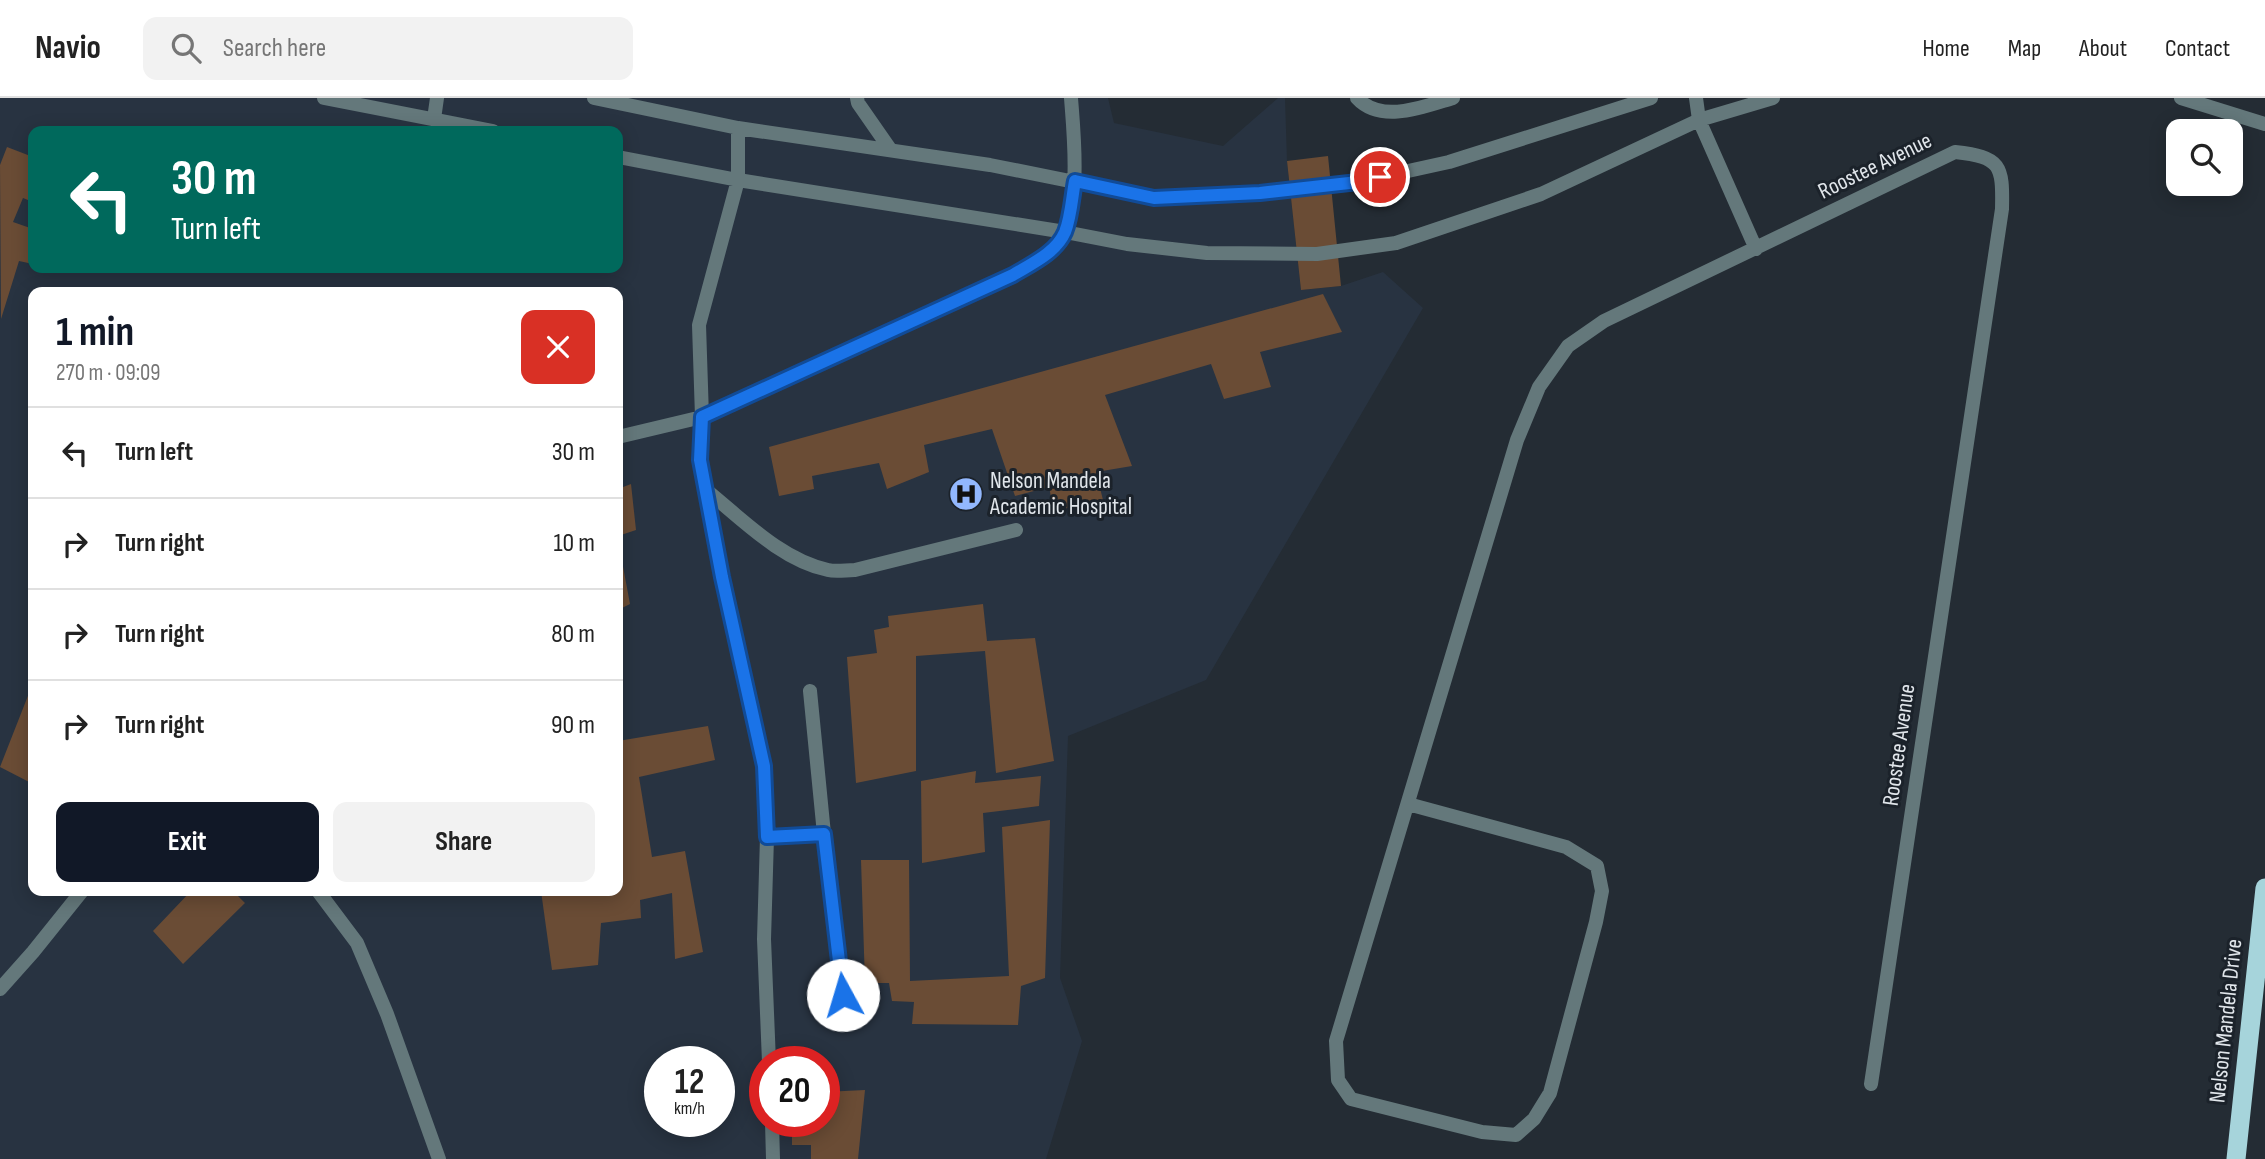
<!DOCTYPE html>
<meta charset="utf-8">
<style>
:root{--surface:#fff;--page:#f2f2f2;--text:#222;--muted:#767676;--line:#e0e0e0;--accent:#111827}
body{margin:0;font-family:"Sofia Sans Condensed",sans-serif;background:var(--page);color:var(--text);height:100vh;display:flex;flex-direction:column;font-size:26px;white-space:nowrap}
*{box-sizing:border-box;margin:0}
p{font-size:23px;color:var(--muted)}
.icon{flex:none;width:38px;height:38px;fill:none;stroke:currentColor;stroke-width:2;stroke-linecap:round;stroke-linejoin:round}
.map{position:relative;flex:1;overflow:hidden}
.details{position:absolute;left:28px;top:189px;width:595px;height:609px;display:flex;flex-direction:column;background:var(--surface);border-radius:14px;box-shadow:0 4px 18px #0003}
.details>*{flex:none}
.top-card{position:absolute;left:28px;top:28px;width:595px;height:147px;border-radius:14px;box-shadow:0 4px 18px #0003;background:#00695c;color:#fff;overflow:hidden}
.controls{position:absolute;left:2166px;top:21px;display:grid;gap:14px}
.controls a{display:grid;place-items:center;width:77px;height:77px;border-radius:14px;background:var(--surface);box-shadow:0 4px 18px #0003;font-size:35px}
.speed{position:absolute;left:644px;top:948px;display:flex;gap:14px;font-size:35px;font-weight:700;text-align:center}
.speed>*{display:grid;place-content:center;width:91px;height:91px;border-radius:50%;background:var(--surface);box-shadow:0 4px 18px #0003;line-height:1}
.speed small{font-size:18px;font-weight:400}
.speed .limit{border:10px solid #d22;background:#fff;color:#111}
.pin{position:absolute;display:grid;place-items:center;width:60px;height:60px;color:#fff;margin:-30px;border:4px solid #fff;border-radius:50%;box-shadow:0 2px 7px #0007}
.me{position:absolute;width:77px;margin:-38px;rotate:354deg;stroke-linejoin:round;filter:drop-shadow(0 0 5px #0008)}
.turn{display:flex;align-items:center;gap:24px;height:147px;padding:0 28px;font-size:32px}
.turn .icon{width:91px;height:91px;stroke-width:2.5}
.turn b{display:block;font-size:49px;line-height:60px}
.round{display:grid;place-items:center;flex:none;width:74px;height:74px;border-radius:14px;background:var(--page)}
.head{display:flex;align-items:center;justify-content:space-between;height:119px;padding:0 28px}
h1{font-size:42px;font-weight:700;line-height:52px;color:var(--accent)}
.button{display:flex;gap:14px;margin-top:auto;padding:14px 28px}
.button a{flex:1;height:80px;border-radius:14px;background:var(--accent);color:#fff;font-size:28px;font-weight:700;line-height:80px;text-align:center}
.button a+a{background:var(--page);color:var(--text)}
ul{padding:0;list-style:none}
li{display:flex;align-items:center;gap:21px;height:91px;padding:0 28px;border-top:2px solid var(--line)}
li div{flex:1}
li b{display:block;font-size:26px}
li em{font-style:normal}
header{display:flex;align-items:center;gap:42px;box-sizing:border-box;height:98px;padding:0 35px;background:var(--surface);border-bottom:2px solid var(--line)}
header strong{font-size:33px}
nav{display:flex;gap:38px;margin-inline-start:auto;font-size:24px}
.search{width:490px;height:63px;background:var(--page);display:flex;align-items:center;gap:18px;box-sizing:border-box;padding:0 24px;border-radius:14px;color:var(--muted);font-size:26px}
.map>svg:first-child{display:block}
.built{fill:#283341;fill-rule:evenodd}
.building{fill:#6a4c35}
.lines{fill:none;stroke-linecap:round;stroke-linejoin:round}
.service{stroke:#64787b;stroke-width:14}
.trunk{stroke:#a6d4db;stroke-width:19}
.route-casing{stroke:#114b97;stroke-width:18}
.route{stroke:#1a73e8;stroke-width:12}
.labels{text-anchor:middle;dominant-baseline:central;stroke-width:6;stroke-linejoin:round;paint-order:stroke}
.street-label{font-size:23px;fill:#e1e6eb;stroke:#1b222a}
.poi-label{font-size:23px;fill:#e1e6eb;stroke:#1b222a;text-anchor:start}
</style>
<header>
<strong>Navio</strong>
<div class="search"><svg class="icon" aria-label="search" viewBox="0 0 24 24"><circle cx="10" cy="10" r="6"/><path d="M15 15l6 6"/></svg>Search here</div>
<nav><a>Home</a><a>Map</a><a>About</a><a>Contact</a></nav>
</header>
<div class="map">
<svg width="2265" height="1061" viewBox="0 0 2265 1061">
<rect width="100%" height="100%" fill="#242c34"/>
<path class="built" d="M0,0H1108L1114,25L1223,48L1278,0H1285L1287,63L1301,192L1341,188L1383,174L1423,210L1206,582L1068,638L1060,880L1082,943L1046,1061H0ZM33,33H618V170H33ZM33,194H618V793H33ZM660,964H719V1024H660ZM765,964H824V1024H765Z"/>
<path class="building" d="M7,49L33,59V104L23,100L13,124L33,131V166L19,163L1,221L0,67Z
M1328,58L1341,188L1301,192L1287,63Z
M1323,196L1342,234L1260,254L1271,289L1224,301L1211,266L1105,297L1132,368L1096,374L1103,402L1054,413L1049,389L1015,398L992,331L924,347L929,374L887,391L879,365L812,378L814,391L779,398L769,349Z
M631,386L636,432L618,438V391Z
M619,447L630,506L618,512V448Z
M983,506L987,543L1035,540L1054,663L996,675L985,553L916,558V673L856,685L847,559L877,555L874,532L889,529L888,518Z
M33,585V686L0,669Z
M708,628L715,662L639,679L652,759L685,753L703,854L675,861L672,795L640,802L641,820L601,825L598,867L552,872L541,793H618V643Z
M976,673L975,685L1041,678L1039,708L983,715L985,754L922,765L921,683Z
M1050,722L1045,880L1021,888L1018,927L912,926L914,904L892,903L889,885H865L861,762H909L910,883L1009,878L1002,729Z
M191,793H233L245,805L183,866L153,833Z
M865,992L858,1061H811V1047H792V1024H824V994Z"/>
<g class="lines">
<path class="service" d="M324,0L493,33
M594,0L738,30L990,67L1154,100L1260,95L1358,84L1449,64L1651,0
M857,0L858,5L890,51
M1357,0C1381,26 1423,9 1453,0
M1696,0L1699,22L1756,151
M2181,0L2265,26
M434,21L437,0
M738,30V82L699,227L702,319L700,361L722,479L764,668L767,739L764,841L769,964
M618,59L738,82L1065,134L1127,146L1207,155L1317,156L1396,145L1541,96L1699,22L1773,0
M618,339L702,319L1013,177C1026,169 1042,161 1054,150C1083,118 1074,40 1071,0
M706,392C742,421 781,462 828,472C836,474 846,472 855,472L1016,432
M810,593L824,736
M1408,706L1566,749L1597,768L1602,793L1596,824L1550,995L1534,1021L1516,1037L1482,1034L1351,1001L1338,982L1336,943L1517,342L1539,289L1568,248L1604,223L1955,54C2001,59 2003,67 2002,111L1871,986
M767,739L824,736L846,923
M318,793L357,845L387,916L439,1061
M0,891L33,854L82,793
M772,1024L773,1061"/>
<path class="trunk" d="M2236,1061L2265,790"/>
</g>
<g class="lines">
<g class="route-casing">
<path id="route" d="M843,897L824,736L767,739L764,668L722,479L700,362L702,319L1013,177C1031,166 1056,155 1065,134C1071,119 1072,99 1075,83L1154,100L1260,95L1358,84L1380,79"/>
</g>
<use href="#route" class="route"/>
</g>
<defs>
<g id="hospital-disc" transform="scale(1.75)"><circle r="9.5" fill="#92b7fd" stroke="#1b222a"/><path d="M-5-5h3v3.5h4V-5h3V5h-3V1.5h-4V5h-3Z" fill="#111"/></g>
</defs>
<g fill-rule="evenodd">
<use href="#hospital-disc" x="966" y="396"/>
</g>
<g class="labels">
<g class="street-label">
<text transform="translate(1875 68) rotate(-26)">Roostee Avenue</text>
<text transform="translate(1899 647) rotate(-82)">Roostee Avenue</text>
<text transform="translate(2226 923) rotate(-84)">Nelson Mandela Drive</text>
</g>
<g class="poi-label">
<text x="990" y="383">Nelson Mandela<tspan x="990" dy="26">Academic Hospital</tspan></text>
</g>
</g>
</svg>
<div class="controls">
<a><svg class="icon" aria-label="search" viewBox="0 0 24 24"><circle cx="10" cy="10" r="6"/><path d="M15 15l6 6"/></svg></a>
</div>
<div class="speed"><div>12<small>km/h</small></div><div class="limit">20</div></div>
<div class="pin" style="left:1380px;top:79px;background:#d93025"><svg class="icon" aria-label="arrive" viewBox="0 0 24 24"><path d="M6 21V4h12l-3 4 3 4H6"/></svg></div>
<svg class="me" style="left:843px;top:897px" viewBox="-20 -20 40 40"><circle r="19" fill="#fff"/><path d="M0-13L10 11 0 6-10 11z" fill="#1a73e8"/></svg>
<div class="top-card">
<div class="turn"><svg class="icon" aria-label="left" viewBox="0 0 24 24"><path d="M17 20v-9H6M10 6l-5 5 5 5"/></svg><div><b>30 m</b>Turn left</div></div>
</div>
<section class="details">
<div class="head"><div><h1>1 min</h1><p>270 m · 09:09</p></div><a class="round" style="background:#d93025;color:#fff"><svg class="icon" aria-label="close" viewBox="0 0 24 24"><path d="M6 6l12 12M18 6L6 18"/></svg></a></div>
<ul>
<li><svg class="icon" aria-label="left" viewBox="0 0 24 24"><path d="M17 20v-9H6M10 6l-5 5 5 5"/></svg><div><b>Turn left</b></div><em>30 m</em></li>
<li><svg class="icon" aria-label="right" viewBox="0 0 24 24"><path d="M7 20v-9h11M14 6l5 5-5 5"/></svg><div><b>Turn right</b></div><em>10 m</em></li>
<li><svg class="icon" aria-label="right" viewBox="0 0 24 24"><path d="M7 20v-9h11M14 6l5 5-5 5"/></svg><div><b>Turn right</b></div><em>80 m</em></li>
<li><svg class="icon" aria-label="right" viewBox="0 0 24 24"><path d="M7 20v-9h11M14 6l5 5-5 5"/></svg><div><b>Turn right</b></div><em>90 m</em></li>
</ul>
<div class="button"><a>Exit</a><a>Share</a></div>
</section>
</div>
